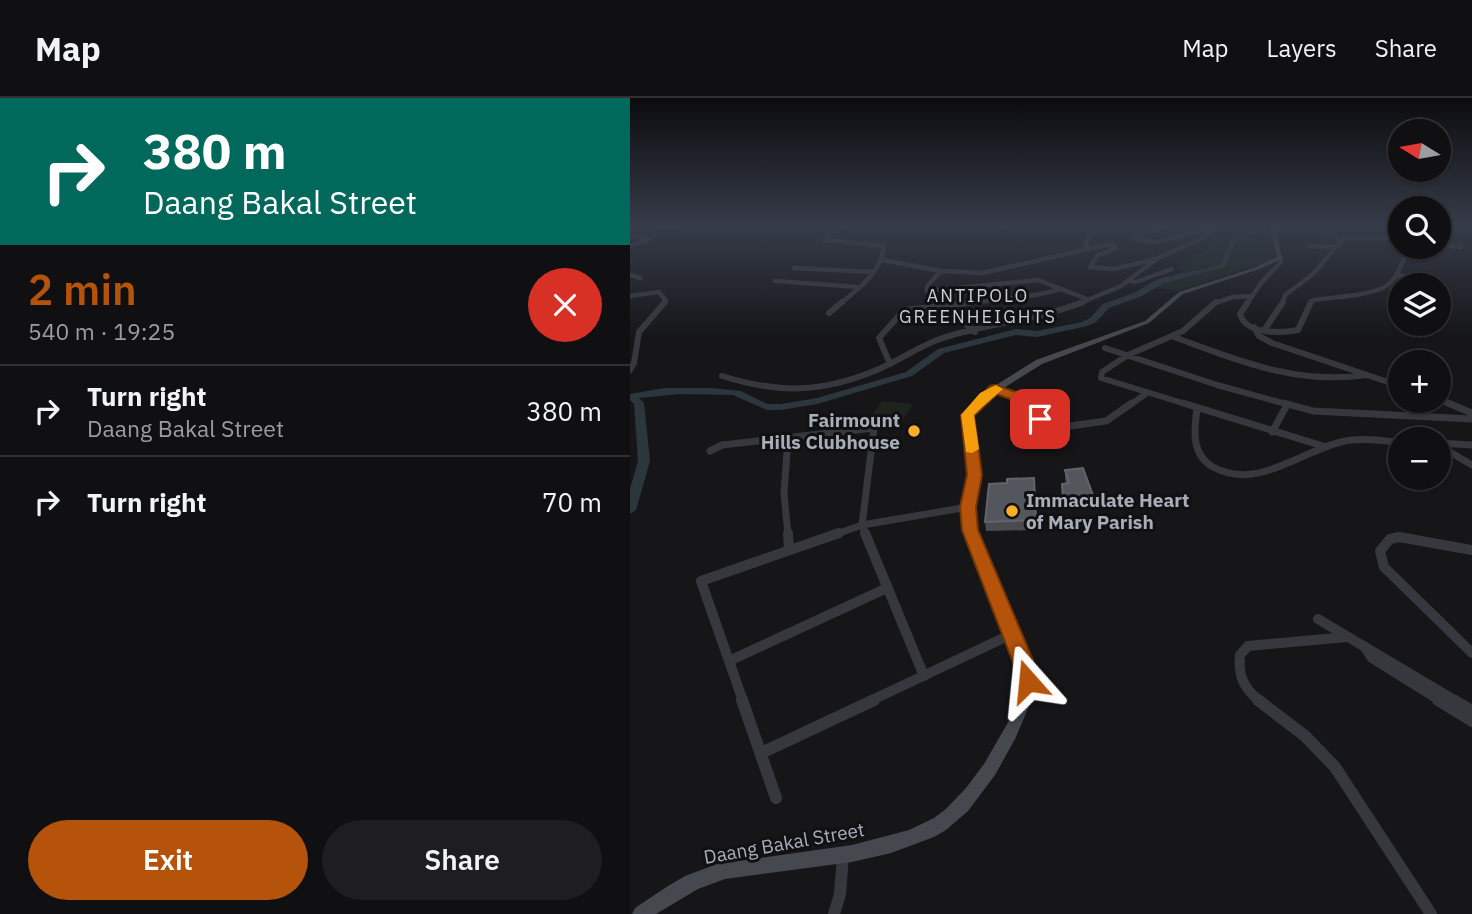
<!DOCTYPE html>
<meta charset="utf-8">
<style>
:root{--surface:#101013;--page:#1e1e21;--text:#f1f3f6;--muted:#9c9da0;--line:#303033;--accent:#b45309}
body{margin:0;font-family:"IBM Plex Sans",sans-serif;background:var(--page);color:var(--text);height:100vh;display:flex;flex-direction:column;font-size:26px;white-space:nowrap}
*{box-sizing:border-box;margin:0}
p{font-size:23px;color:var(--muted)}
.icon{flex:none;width:38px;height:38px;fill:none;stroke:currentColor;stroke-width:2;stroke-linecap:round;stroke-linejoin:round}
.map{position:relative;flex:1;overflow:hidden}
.side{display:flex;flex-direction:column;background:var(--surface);width:630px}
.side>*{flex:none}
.guide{background:#00695c;color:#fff;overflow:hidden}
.needle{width:46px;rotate:281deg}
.tools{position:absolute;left:758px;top:21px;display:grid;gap:14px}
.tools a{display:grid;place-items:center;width:63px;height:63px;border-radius:50%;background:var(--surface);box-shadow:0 2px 5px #0004,0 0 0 2px var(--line);font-size:35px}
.pin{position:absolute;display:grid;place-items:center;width:60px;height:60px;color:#fff;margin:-30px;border-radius:14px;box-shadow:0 4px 10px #0006}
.me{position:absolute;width:77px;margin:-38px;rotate:342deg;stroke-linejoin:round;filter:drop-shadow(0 0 5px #0008)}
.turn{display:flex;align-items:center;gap:24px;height:147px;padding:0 28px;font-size:32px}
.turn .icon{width:91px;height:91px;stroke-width:2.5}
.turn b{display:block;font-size:49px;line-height:60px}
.round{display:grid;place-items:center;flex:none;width:74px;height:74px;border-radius:37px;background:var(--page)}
.summary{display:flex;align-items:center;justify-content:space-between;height:119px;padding:0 28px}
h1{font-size:42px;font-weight:600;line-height:52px;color:var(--accent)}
.primary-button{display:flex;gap:14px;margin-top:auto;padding:14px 28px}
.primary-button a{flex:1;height:80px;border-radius:42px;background:var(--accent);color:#fff;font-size:28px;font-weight:600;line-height:80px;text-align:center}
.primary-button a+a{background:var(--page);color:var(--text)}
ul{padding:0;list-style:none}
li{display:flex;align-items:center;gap:21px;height:91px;padding:0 28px;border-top:2px solid var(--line)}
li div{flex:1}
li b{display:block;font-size:26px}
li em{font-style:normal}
header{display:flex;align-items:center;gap:42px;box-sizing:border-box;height:98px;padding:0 35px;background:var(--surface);border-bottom:2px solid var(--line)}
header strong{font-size:33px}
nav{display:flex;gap:38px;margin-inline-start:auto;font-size:24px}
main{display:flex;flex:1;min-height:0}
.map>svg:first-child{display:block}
.green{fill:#1c241d}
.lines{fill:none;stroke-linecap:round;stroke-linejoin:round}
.river{fill:#2c363d;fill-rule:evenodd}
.street-far4{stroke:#37383e;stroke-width:4.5}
.street-far3{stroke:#37383e;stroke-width:6}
.street-far2{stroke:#37383e;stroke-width:7}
.street-far1{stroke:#37383e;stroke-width:10}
.street{stroke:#37383e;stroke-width:12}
.secondary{fill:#45484e;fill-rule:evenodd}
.wall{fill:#494b51}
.building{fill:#53565c;stroke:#61646b;stroke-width:2}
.route{fill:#b45309;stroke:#753606;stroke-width:2}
.slow{fill:#f59e0b}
.poi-dot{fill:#fbae2c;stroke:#111114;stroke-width:2.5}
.labels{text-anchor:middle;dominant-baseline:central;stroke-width:6;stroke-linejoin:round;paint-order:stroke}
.far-neighbourhood-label{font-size:18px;letter-spacing:2px;fill:#c9cdd5;stroke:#111114}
.poi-label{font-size:19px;font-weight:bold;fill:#a8aeb9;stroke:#111114;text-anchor:end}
.street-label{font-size:19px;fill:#a8aeb9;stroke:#111114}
</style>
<header>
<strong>Map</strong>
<nav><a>Map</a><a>Layers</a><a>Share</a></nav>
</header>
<main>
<section class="side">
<div class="guide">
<div class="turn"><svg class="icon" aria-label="right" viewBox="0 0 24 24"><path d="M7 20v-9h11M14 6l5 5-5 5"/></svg><div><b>380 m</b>Daang Bakal Street</div></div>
</div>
<div class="summary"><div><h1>2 min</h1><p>540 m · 19:25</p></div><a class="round" style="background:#d93025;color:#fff"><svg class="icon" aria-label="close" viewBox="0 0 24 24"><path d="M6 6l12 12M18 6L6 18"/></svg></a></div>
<ul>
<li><svg class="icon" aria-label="right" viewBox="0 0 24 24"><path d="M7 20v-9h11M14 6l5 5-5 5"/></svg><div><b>Turn right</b><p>Daang Bakal Street</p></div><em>380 m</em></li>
<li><svg class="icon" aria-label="right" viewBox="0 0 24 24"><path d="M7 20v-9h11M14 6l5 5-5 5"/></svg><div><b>Turn right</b></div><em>70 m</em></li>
</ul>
<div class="primary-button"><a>Exit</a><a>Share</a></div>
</section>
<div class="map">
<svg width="842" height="816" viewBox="0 0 842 816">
<rect width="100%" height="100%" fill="#161619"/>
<path class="green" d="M603,126H639L636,127L637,135L634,136L635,139L641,141L645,155L642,162L548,193L514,188L554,173L546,169L574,153Z
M252,303L283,306L273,322L241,319Z"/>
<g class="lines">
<path class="river" d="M622,126H628L629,134L607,142L595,169L534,185L512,198L479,210L466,224L457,228L407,239L386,237L314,255L282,278L187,306L151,312H137L103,297L50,296L9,300L14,305L20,363L6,412L0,416V391L8,363L4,306L0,302V296L34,290H82L111,293L137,306H151L187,300L276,274L308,251L386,231L407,233L452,224L460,220L473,206L506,194L528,181L590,167L602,140L623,133Z"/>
<path class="street-far4" d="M0,126L48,129L59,126
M548,126L505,137V141L526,144L588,129
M371,130L382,126
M694,131L710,142
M0,138L17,140
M808,146L831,149
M0,148L20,141
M679,148L705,149
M456,150V144L466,126
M252,162L311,173L352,175L481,146L486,150L467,158L460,169L484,171L526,161
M164,170L244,174
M311,173L297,188V193L312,206
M0,177L10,180
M766,177L805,184L802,187
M145,183L228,189
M500,183L506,184L542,171
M297,193L408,182L457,201
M0,198L29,194L36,203L33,206
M210,206C229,190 251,175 254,148L193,142L216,126
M331,206L406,197L432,191
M448,206L491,188L528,160L569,142L590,126
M582,206L603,199L621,198
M617,206L631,185L651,164L650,160
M652,206L655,197L682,177L714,140H770
M679,206L683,202C702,199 741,198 756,188C768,181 773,161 779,149"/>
<path class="street-far3" d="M310,204L345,234
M618,204L610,216C616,237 651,235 668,232L681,204
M199,215L212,204
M624,229L629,238L642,245L770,288
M635,231L653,204
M544,239C610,263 665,287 737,277
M475,250L587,287L660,307
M260,266L249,240L274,212L346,204
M0,272L4,265L9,234L35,204
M92,278C150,296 193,295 249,271C269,262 287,250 307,242C353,225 405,223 453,204
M365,291L385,298L395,307
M808,301L822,307
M500,307L517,295
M559,307L471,280L472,274L498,257L553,233L586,204"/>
<path class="street-far2" d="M393,305L410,321L440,328L476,323L502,305
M553,305L696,349
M654,305L683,313L842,321
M818,305L842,315
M567,311C564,333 561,356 583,369C627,393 669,354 711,344C730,339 750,343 770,344
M642,334L657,307
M808,345L842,347
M808,347L842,367
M80,353L92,347L244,330L232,427L236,437
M158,437L154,395L158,340
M204,437L232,427L338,409"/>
<path class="street-far1" d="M158,435L159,452
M235,435L294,578
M842,452L769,439L760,441L750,453L754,469L842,555
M688,521L826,603
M736,551L742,560L811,603
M99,563L257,490
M113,603L71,483L209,435
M240,603L382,536
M630,603C614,591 608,578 610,557L618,548L717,539"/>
<path class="street" d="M112,602L146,700
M628,602L675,638L705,669L801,816
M808,602L842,623
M823,602L842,613
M131,655L244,602
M204,816L210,796L213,758"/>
<path class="secondary" d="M639,126H645L652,161L627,172L553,196L519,225L412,266L358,300L342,317L349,377L343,409L345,432L400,562L403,586L400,606L385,641L365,677L338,713L316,732L304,739L261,755L222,764L95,781L68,791L26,816H2L5,810L38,788L55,778L87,766L222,747L279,732L304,720L316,711L336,690L354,666L380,621L386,606L389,586L386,562L335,432L333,409L339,377L334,317L352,296L406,262L515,223L549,194L623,170L647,159Z"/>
</g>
<path class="wall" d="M435,372L464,400L463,409L433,412L432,386H436L435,381Z
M404,380L406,432L356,433L355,424L377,385Z"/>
<path class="building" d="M453,370L464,400L433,402L432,386L439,385L435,372Z
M404,380L406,422L355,424L359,386L377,385V381Z"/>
<linearGradient id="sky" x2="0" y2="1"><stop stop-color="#0c0c0e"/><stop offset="0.53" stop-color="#363c49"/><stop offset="1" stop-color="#363c49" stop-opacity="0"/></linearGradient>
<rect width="842" height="240" fill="url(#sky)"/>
<path class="route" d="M365,287L389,295L417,321L410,325L405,324L380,301L367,296L344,318L352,377L346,409L348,432L403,562L408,583L405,589L398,592L391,589L382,562L332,432L330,409L337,377L331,317L360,288Z"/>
<path class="slow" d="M366,287L373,291C363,300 354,307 344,317L349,351L342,355L336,354L331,317L350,295Z"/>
<g class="poi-dot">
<circle cx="284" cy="333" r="7"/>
<circle cx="382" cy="413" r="7"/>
</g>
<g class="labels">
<g class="far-neighbourhood-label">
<text x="348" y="197">ANTIPOLO<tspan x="348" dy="21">GREENHEIGHTS</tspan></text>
</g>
<g class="poi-label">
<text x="270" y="322">Fairmount<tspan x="270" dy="22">Hills Clubhouse</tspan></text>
<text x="396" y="402" text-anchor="start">Immaculate Heart<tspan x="396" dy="22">of Mary Parish</tspan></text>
</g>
<g class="street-label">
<text transform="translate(154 745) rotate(-10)">Daang Bakal Street</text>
</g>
</g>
</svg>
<div class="tools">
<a><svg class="needle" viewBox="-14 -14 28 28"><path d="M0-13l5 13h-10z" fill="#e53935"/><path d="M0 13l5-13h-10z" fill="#9c9da0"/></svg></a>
<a><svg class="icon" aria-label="search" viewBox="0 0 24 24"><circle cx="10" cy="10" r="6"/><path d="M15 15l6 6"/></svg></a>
<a><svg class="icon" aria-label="layers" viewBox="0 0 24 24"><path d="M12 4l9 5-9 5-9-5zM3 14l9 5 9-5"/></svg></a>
<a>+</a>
<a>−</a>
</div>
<div class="pin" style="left:410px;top:321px;background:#d93025"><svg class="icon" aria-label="arrive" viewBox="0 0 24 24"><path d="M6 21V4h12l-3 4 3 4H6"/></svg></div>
<svg class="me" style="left:398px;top:583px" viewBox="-20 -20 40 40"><path d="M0-17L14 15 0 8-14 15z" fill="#b45309" stroke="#fff" stroke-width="4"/></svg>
</div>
</main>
